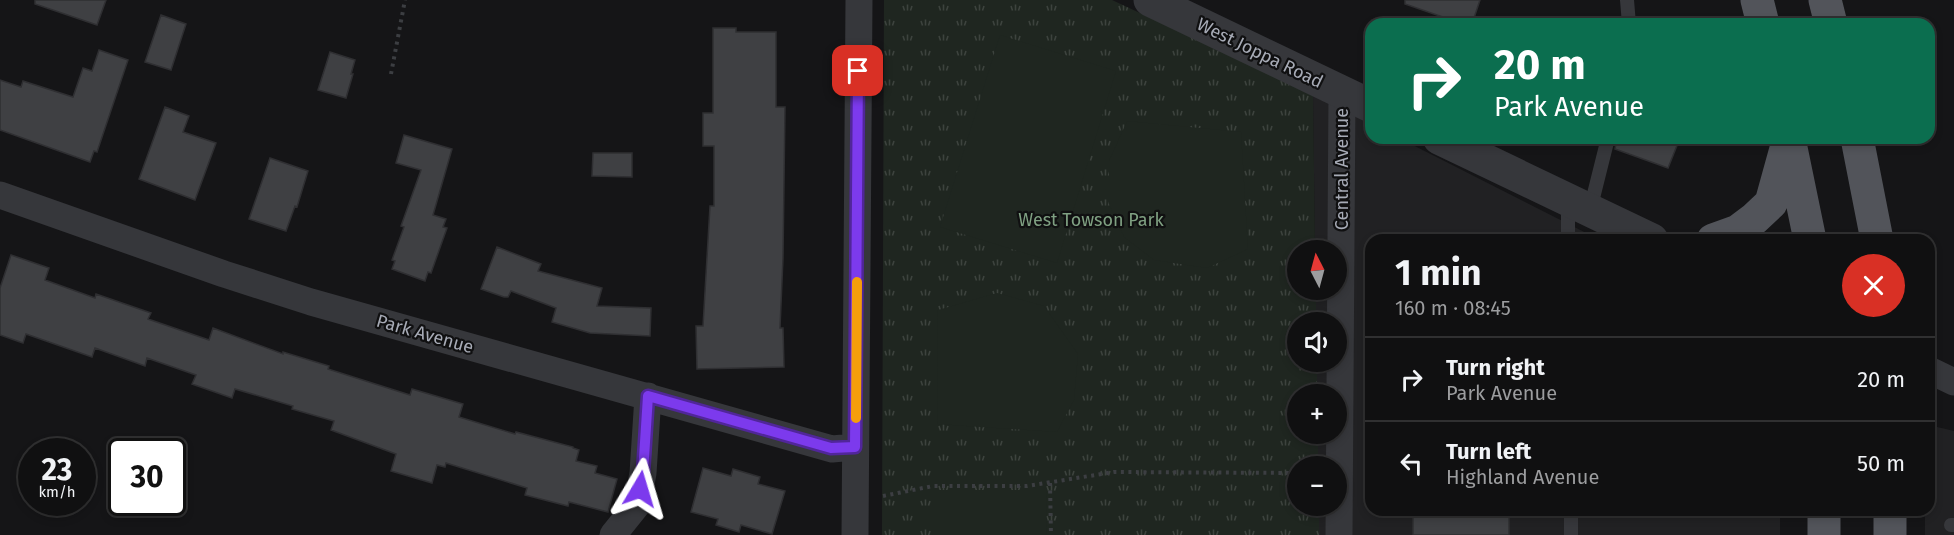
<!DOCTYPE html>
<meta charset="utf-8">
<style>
:root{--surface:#101011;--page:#1e1e1f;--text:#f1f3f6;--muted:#9c9d9f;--line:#303031}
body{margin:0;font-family:"Fira Sans",sans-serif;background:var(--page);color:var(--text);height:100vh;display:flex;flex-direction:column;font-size:22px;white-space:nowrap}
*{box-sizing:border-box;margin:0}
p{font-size:20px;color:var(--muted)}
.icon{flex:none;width:33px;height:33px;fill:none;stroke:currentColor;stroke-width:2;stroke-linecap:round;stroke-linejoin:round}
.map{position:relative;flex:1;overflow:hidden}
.drawer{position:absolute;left:1365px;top:234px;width:570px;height:282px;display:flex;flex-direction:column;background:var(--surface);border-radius:18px;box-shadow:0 3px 9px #0003,0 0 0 2px var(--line)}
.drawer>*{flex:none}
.guide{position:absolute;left:1365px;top:18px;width:570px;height:126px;border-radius:18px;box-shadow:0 3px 9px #0003,0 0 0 2px var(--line);background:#0b6e4f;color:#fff;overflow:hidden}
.needle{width:39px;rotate:354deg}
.tools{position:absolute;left:1287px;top:240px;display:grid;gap:12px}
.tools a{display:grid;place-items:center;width:60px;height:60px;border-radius:50%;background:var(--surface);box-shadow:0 3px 9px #0003,0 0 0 2px var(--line);font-size:30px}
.speed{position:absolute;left:18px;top:438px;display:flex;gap:12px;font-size:30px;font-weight:700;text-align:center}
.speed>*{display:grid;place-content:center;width:78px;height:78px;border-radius:50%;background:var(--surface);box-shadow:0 3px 9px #0003,0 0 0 2px var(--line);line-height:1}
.speed small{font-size:15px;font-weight:400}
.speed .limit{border:3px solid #111;border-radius:9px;background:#fff;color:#111}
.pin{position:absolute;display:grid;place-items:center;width:51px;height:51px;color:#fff;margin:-26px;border-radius:12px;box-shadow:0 3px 9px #0006}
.me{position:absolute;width:66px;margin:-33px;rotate:7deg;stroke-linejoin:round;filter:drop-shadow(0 0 4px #0008)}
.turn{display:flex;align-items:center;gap:21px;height:126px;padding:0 30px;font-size:27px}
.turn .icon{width:78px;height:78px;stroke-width:2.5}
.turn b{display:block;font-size:42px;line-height:51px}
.round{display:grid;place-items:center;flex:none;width:63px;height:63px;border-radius:32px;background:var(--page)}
.head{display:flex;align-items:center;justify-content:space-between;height:102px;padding:0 30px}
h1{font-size:36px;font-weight:700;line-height:45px}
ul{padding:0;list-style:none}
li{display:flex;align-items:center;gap:18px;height:84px;padding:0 30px;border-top:2px solid var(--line)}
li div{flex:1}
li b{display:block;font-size:22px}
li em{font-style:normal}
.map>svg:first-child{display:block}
.built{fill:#212123}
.park{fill:url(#park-tufts)}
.garden{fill:#1f2620}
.building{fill:#3f4043;stroke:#2f2f32;stroke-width:1.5}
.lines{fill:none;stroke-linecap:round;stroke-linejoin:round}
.path{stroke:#3c3e42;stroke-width:4;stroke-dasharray:3 4.5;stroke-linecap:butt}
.service{stroke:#36373b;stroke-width:14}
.minor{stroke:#36373b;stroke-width:27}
.tertiary{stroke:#36373b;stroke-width:33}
.primary{stroke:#52545a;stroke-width:33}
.route-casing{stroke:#51269a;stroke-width:15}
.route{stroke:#7c3aed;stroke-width:10}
.slow{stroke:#f59e0b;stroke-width:10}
.labels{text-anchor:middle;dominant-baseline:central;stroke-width:4.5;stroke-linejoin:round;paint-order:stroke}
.street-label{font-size:18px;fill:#a7abb6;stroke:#101011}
.park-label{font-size:18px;fill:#7fa082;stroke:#101011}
</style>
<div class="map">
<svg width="1954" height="535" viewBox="0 0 1954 535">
<defs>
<pattern id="park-tufts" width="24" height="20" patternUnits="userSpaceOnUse" patternTransform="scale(1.5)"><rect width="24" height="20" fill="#1f2620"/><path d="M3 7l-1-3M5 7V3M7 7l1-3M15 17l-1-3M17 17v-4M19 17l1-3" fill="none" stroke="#3d433e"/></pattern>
</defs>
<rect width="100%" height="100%" fill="#151517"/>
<path class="built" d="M1313,94L1371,124V138H1399L1600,240H1371V510H1780V535H1319V506H1336V466H1318V434H1336V394H1317V362H1336V322H1316V290H1336V250H1315Z
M1929,425L1954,431V535H1925V510H1929Z"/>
<path class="park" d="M884,0H1112L1313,94L1315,250H1298V290H1316V322H1298V362H1317V394H1298V434H1318V466H1298V506H1319V535H882Z"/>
<path class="garden" d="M1000,35L1116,71L1057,263L940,227Z
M1127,121L1241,132L1248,249L1207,268L1154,260L1124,237L1109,204V161Z
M997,293L1044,306L1078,354L1074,400L1057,432L937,424L938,310Z
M933,490H1047L1046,535H933Z"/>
<path class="building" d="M35,0H106L97,25L35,4Z
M1405,0H1480L1472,24H1463L1405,4Z
M161,15L186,24L171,70L145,62Z
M713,28H736V32H776V107H785L783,258L780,328H783L784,367L697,369L696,326H703L710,206H714V146H703V113H713Z
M99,50L128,60L97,152L94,151L90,162L0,130V80L21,87L23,81L73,97L83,68L92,71Z
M330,52L355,60L351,74H353L346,98L318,90Z
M165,107L189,116L183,132L216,143L195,200L139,179Z
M404,135L452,149L433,215L446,219L443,227L447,228L431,273L428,272L425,281L392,269L395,261L392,260L404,227L401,226L421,170L396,163Z
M1617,138H1680L1668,168L1615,149Z
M593,153H632V177L592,176Z
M270,158L308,171L297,207L295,206L286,231L249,219Z
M497,247L541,264L538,271L602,288L597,306L651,308L650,336L590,333L552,322L556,308L511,291L508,297H504L481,289Z
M11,255L49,268L45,280L95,298L96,294L151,313L148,319L209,340L213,328L283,354V352L329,366L328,369L410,395L412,389L463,404L459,417L515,434L516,432L573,447V448L579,450L576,461L597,466L595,473L617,479L608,512L569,502L568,506L525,495L527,488L446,463L445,467L437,465L432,483L391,471L396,454L331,430L334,421L292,409L293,406L235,389L232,398L192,384L196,375L147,358L145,366L95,348L92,357L26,334L23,343L0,335V288Z
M703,468L731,476L733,469L760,477L758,484L785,491L772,534L741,525L739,532L716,525L718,519L691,512Z
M1413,510H1509V535H1413Z"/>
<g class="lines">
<path class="path" d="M391,74L405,0
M1050,483L1051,535
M883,496L933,486H1027L1114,472L1298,473"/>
<path class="service" d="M1627,0L1629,24
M1568,200V240
M1590,210L1608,138
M1571,510V535
M1951,525H1954"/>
<path class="minor" d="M0,195L224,274L311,302L832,449L855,447
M1929,370L1954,382
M613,535L637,505L643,473L648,396
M855,535L859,0
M1339,535L1342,92"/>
<path class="tertiary" d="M1150,0L1371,106
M1439,138L1652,240"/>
<path class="primary" d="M1757,0L1763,24
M1825,0L1831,24
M1857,138L1877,240
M1790,143L1810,240
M1713,240L1738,231L1754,219L1771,203L1789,138
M1824,510V535
M1890,535V510"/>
</g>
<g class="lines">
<g class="route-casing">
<path id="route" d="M640,489L643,473L648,396L831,448L855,447L858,71"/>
</g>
<use href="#route" class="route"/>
<path class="slow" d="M856,418L857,282"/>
</g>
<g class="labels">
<g class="street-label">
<text transform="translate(1260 53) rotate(26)">West Joppa Road</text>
<text transform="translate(1342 169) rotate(-90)">Central Avenue</text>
<text transform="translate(425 334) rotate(16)">Park Avenue</text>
</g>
<g class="park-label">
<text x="1091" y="220">West Towson Park</text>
</g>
</g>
</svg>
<div class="tools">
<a><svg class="needle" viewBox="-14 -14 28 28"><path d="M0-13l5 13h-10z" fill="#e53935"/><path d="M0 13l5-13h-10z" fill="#9c9d9f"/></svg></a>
<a><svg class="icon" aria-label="sound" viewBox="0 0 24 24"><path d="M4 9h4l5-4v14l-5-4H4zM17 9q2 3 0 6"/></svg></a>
<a>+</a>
<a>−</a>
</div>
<div class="speed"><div>23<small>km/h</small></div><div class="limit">30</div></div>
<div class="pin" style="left:858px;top:71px;background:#d93025"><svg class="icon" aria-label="arrive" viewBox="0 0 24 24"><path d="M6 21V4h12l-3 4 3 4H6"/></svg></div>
<svg class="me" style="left:640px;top:489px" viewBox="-20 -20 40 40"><path d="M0-17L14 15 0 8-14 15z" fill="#7c3aed" stroke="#fff" stroke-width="4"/></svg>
<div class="guide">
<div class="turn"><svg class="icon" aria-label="right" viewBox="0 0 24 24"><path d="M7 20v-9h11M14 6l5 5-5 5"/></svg><div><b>20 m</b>Park Avenue</div></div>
</div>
<section class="drawer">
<div class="head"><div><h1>1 min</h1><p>160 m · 08:45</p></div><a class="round" style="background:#d93025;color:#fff"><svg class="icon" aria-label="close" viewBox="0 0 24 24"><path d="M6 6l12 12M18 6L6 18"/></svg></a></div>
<ul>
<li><svg class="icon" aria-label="right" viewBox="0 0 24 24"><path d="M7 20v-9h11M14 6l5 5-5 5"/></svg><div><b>Turn right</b><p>Park Avenue</p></div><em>20 m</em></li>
<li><svg class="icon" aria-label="left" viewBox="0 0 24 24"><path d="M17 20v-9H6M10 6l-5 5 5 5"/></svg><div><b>Turn left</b><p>Highland Avenue</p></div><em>50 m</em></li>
</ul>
</section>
</div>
